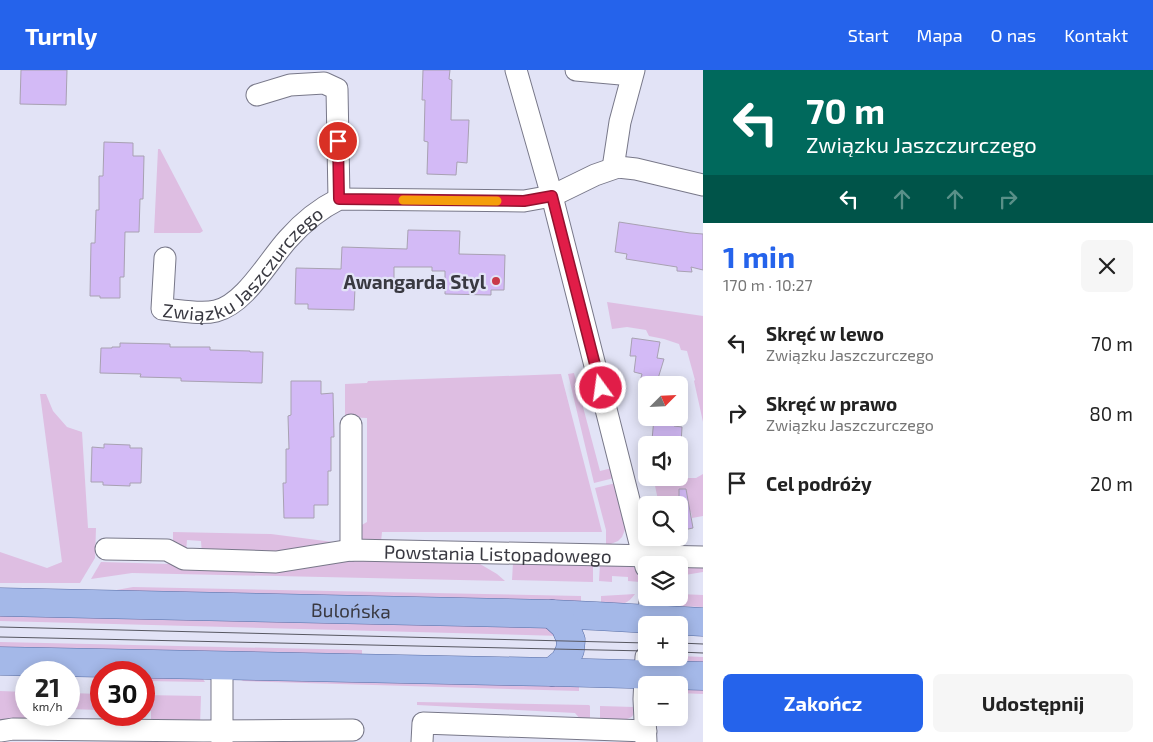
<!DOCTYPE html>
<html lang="pl">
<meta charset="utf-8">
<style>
:root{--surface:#fff;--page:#f6f6f6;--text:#222;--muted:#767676;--accent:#2563eb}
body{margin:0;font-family:"Exo 2",sans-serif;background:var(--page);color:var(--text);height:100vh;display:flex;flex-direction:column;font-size:19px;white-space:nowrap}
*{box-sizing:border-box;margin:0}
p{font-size:16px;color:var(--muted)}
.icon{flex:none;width:28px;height:28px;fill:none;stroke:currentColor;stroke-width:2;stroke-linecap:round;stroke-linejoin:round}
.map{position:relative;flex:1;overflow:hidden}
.panel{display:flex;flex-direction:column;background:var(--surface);width:450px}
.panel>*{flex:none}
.top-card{background:#00695c;color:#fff;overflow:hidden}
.needle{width:32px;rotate:66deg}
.fabs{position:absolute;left:638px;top:306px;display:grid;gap:10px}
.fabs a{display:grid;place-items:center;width:50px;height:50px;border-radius:8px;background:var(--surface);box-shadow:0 2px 12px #0003;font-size:25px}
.speed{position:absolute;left:15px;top:591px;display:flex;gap:10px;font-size:25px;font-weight:700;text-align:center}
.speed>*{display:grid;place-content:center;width:65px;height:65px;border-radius:50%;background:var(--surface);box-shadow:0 2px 12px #0003;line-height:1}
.speed small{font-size:12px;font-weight:400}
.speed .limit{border:8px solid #d22;background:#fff;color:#111}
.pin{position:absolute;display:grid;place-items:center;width:42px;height:42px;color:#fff;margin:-21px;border:2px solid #fff;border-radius:50%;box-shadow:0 1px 5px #0007}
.me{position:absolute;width:55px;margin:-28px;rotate:346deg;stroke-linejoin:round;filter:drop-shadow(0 0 4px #0008)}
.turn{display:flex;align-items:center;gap:18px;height:105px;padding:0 20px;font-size:22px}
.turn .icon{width:65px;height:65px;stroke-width:2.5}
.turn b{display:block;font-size:35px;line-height:42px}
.lanes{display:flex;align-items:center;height:48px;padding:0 20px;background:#0003;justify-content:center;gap:25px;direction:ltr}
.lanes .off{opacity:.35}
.round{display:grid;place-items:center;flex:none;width:52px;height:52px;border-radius:8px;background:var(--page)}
.overview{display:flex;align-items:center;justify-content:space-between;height:85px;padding:0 20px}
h1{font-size:30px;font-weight:700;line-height:38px;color:var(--accent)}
.primary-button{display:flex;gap:10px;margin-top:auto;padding:10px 20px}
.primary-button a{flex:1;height:58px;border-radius:8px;background:var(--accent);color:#fff;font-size:20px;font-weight:700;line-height:58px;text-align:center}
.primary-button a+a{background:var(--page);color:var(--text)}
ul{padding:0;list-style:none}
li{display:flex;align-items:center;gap:15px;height:70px;padding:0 20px}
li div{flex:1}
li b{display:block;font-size:19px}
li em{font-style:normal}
header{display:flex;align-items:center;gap:30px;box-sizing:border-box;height:70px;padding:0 25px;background:var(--accent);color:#fff}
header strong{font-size:24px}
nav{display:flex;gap:28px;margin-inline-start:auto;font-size:18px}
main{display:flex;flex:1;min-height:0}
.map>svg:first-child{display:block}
.green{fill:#debee2}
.building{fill:#d3baf6;stroke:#a8a1b2}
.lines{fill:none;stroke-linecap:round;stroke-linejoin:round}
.minor-casing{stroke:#787889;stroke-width:23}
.major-casing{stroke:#586da4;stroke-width:29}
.minor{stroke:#fff;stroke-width:21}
.major{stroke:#a4b8e8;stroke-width:28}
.tram{stroke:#575761;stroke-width:1}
.route-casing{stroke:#92132f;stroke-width:12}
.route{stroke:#e11d48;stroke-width:9}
.slow{stroke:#f59e0b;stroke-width:9}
.poi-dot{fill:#c93949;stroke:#e2e3f6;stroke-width:2}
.labels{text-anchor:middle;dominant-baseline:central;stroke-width:4.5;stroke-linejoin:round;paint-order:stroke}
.street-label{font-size:19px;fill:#393941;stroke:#e2e3f6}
.poi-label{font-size:19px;font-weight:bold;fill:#393941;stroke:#e2e3f6;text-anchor:end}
</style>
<header>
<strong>Turnly</strong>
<nav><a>Start</a><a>Mapa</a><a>O nas</a><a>Kontakt</a></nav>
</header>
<main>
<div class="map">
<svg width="703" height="672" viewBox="0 0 703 672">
<rect width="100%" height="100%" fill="#e2e3f6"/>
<path class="green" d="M158,79H160L203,161L200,163H154Z
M607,232L703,246V352L694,311L695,310L687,281L681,280L679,274L664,269L649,266L646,260L627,257L612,259Z
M574,303L600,401L612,398L614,408L594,413L568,304Z
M561,304L602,462H382L381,472L362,470L358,467L360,456L367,452V348L345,347V314L367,313L368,311Z
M40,324H46L53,341L67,357L82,362L88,458H96L95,488L80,513H0V482L47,498L62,492Z
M703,404V446L692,448L691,442L679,444V435H661L658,430L654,411L659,408H696Z
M616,413L626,457L622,467L618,471L606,476V460L595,418Z
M173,462L271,464L333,472L328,477L319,480L202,484L201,471L187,470L186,482L173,476Z
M328,490L475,491L497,504L505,511L132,503L91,509L101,492L274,497Z
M703,492V502L679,506V495Z
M513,493H593V512L512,510Z
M600,493L633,496L636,500L640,512L628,511V507L612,506V512L599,511Z
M133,517L581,526V535L100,523Z
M635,524C625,538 616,535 601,535V526Z
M679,524L703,525V537L672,536L668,534L664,528H679Z
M0,543L549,555L562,566L0,551Z
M0,572L362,580V584L320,585L0,580Z
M679,586L703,587V597C691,596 673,600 666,588H679Z
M144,605L203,609L205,612L144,611Z
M251,607L579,615V621L241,611Z
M679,618L703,619V624L679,623Z
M0,621L26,622V645H35V653H0Z
M69,623L101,624V640L69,639Z
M144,625L201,626L200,656L151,653V641H144Z
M417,632L589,635L590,636V650H581L575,643L417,635Z
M600,636L634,637C634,640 634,643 633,645C630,652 607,650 600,651Z"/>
<path class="building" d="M21,0H67L66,35L20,34Z
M423,0H450L449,9L452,10L451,50H469L467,93L457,92L456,105L427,104L428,72L424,71L425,30H422Z
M104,72L133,73V86H144L143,129H140L139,162H125L124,207H120V228H100V226H90L91,173H95L96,140H99V106H103Z
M619,152L690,163L703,164V200L691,197L692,202L677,201V197L626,189L627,184L615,182Z
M408,160L460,161L459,184L505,185L504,220H491V225L445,224V201H432V197H394V211L381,210V214H375V218H355L354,240L308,239V234H295L296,198L341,199L342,177L407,179Z
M632,268L660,272L657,288L664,289L656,315H639L642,304L634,302L636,286H630Z
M120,273L170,274V277H210V280L250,281V282H263L262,313L181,311V308L140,307L141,304L100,303L101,278H112V277H120Z
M291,311H321V324L333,323L334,367H331V401H328V435H314V448H284L283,413H286V379H289L288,346L291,345Z
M654,348H676L674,356L682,357L681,374L652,370Z
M104,374L130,375V378H142L141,413H130V416L103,415V412H91L92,377L104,378Z
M679,419H686L693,458L679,461Z"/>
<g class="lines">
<g class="minor-casing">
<g id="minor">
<path d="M516,0L552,126L646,497"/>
<path d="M576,0L632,5"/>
<path d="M257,25L290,15L324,13L337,19L339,129"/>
<path d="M613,98L620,52L634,0"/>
<path id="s1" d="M165,188L162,239C178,240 200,245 216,241C245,234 268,191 288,169C303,152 319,139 339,129L524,131L552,126L595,105L618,97L636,99L703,115"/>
<path d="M351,355V480"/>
<path id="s2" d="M106,479L167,480L184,489L276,492L351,480L703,487"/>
<path d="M649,555L650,528"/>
<path d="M646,587L644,629L646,672"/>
<path d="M222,595V672"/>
<path d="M0,661L13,659L203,661L353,660"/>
<path d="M422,672L423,653L646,661"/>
</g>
</g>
<g class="major-casing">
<g id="major">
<path id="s3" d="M0,532L552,544L596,546L703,552"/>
<path d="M0,591L552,602L703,606"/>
<path d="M552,602L565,591L570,580L571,570L565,556L552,544"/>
</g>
</g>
<use href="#minor" class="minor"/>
<use href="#major" class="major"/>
<path class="tram" d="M0,557L646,573
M0,567L646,581
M679,573L703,574
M679,582L703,583"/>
</g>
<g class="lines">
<g class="route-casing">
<path id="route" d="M338,71L339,129L524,131L552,126L601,318"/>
</g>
<use href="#route" class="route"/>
<path class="slow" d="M403,130L497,131"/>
</g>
<circle class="poi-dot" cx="496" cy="211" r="5"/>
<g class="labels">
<g class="street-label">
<text stroke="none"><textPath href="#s1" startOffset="152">Związku Jaszczurczego</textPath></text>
<text stroke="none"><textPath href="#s2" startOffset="395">Powstania Listopadowego</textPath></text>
<text stroke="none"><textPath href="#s3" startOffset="351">Bulońska</textPath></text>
</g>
<g class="poi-label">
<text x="486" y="211">Awangarda Styl</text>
</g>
</g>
</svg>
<div class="fabs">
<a><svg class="needle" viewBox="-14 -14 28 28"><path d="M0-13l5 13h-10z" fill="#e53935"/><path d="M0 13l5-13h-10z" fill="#767676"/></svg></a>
<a><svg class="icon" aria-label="sound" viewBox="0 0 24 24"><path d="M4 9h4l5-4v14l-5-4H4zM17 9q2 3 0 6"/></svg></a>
<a><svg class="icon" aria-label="search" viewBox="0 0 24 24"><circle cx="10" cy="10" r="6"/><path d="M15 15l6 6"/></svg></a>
<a><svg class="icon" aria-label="layers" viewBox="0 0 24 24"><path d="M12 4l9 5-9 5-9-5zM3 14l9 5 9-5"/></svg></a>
<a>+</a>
<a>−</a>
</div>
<div class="speed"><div>21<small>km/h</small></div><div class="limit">30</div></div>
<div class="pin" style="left:338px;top:71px;background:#d93025"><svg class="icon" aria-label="arrive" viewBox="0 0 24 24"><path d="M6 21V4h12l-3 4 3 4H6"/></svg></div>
<svg class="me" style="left:601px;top:318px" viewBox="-20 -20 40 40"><circle r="17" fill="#e11d48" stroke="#fff" stroke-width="3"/><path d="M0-11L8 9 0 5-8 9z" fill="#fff"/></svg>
</div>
<section class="panel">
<div class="top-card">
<div class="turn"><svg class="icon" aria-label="left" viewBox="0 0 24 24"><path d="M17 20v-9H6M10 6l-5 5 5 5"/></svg><div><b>70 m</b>Związku Jaszczurczego</div></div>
<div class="lanes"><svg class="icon" aria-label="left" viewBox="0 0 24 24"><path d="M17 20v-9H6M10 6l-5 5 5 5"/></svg><svg class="icon off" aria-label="ahead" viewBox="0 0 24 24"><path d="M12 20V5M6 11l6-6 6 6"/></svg><svg class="icon off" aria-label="ahead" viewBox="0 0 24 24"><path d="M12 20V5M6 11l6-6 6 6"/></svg><svg class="icon off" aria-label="right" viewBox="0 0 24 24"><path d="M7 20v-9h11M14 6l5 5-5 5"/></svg></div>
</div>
<div class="overview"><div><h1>1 min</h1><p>170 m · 10:27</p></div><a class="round"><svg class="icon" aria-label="close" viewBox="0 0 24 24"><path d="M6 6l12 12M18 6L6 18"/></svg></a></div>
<ul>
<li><svg class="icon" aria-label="left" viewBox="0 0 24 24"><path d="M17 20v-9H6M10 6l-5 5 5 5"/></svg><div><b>Skręć w lewo</b><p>Związku Jaszczurczego</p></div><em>70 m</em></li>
<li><svg class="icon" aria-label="right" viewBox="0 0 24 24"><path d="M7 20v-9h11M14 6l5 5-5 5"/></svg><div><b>Skręć w prawo</b><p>Związku Jaszczurczego</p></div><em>80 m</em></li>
<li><svg class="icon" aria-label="arrive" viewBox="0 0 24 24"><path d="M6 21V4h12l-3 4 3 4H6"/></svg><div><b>Cel podróży</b></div><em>20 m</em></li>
</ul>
<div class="primary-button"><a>Zakończ</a><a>Udostępnij</a></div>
</section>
</main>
